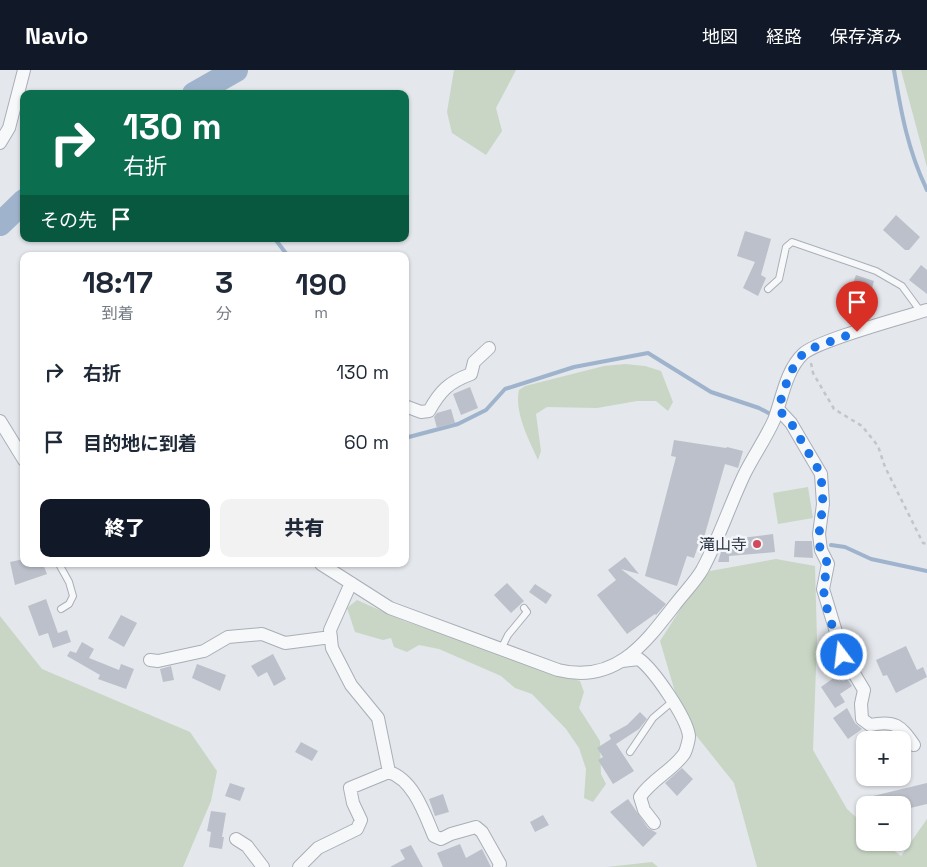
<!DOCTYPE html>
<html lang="ja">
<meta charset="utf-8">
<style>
:root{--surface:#fff;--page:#f2f2f3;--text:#1f2937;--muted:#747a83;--accent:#111827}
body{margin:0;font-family:"Space Grotesk","Noto Sans JP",sans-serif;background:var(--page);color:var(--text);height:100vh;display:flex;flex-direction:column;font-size:19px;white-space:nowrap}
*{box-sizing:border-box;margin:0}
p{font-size:16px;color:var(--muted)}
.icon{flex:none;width:28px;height:28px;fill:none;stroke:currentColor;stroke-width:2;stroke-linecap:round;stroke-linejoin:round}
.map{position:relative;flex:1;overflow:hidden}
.sheet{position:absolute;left:20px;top:182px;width:389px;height:315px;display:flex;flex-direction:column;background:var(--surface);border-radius:10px;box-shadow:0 1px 4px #0004}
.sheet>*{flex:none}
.top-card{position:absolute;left:20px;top:20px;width:389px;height:152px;border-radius:10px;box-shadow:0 1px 4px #0004;background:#0b6e4f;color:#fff;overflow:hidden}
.buttons{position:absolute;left:856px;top:661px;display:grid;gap:10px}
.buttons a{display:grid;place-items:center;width:55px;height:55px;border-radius:10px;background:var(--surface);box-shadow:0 1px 4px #0004;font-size:25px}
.pin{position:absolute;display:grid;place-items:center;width:42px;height:42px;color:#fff;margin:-51px -21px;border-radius:50% 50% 50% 0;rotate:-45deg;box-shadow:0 0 5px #0007}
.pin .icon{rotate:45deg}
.me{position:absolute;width:55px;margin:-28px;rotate:345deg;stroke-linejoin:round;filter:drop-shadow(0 0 4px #0008)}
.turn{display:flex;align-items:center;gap:18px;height:105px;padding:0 20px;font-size:22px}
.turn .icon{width:65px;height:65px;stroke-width:2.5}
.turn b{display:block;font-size:35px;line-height:42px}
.then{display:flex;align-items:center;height:48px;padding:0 20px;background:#0003;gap:10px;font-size:19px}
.eta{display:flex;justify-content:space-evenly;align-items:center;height:85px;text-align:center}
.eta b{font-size:30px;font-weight:800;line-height:35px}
.primary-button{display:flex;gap:10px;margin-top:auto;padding:10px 20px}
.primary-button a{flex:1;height:58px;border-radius:10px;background:var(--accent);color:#fff;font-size:20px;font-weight:800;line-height:58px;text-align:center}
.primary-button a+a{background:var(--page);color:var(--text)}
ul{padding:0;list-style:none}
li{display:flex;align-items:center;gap:15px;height:70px;padding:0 20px}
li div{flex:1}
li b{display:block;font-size:19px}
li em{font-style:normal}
header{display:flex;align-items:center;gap:30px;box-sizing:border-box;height:70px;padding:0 25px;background:var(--accent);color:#fff}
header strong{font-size:24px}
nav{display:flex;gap:28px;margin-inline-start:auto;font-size:18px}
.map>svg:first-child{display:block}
.green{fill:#c9d6c5}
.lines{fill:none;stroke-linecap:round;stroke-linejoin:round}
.stream{stroke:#9fb4cc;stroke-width:4}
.river{stroke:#9fb4cc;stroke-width:24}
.building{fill:#bbc0ca}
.lane-casing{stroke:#a9aeb7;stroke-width:8}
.street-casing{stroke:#a9aeb7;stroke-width:14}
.path{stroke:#c2c5cb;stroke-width:2.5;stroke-dasharray:4 4;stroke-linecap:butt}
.lane{stroke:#f7f8fa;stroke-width:6}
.street{stroke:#f7f8fa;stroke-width:12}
.route{stroke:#1a73e8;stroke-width:9;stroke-dasharray:0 16.2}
.poi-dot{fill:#d1495b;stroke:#f4f6f9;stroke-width:2}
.labels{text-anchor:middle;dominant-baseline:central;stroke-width:5;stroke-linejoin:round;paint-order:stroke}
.poi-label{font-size:16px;fill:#2b3445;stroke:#f4f6f9;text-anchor:end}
</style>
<header>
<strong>Navio</strong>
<nav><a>地図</a><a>経路</a><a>保存済み</a></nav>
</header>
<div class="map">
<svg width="927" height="797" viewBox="0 0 927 797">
<rect width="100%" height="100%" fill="#e4e7ec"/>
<path class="green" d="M454,0H516L496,38L502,61L486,85L452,63L447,42Z
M901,0H927V97Z
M625,294L645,296L661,301L673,332L668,341L656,331H637L597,338L547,337L536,344L541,381L538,390C529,370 514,342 519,320L525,316L604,296Z
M808,417L813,448L778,454L773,423Z
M776,489L815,496L817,570L813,680L847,739L865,755V772L884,773L901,786L927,749V797H757L734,713L683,649L660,571L683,535L710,501Z
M357,530L404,551L580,611L584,622L579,638L600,671L601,704L606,714L593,732L584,728L586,699L579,678L566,659L532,624L515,618L501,606L439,579L419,575L407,582L394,577L391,568L383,570L355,562L347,538Z
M0,546L42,599L190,662L217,701L211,731L183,797H0Z
M652,792L658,797H607Z"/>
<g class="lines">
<path class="stream" d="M894,0C901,42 908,81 927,120
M204,19V24
M275,169L288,186
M405,368L458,354L486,340L505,319L574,297L648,283L711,322L759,338L774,346
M831,475L845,477L871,489L927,501"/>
<path class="river" d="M194,24L236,0
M0,154L24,131"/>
</g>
<path class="building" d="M896,145L920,167L909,180H905L883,160Z
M745,161L771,169L761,205L766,208L758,226L743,218L755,192L737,186Z
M921,195L927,200V224L909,210Z
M856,205L874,211L871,222L852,216Z
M470,317L478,338L461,345L453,324Z
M451,339L455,353L437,358L434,347L437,343Z
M674,370L726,378L727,377L743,381L738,398L725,394L703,471L700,470L694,488L687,486L677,516L645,506L676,387L671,386Z
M773,464L775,482L729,486V492H718L724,472L742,473L741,468Z
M795,471H812L813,488L794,487Z
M625,487L639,504L621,499L666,534L656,545L655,544L627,564L597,525L616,510L608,500Z
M24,489V494H43L47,504L15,515L10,492Z
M507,513L524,531L511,543L494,525Z
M535,514L552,525L546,534L529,522Z
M46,529L58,563L67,560L71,572L53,578L48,563L39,566L28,536Z
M121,545L137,553L124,577L108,568Z
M82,572L94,579L89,588L119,600L121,594L134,599L126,619L98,609L100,605L67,586L70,581L76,583Z
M906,576L917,600L923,597L927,607L896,623L887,605L883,606L876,590Z
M273,584L286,609L274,616L267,602L258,607L251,596Z
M197,594L226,605L220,621L192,608Z
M171,596L174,610L163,612L160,599Z
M842,602L852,616L840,624L845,632L835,638L821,617Z
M847,638L855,653L862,659L848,669L833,648Z
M640,642L647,649L639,659L616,674L634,701L613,714L598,690L603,687L597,678L611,669L609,665L627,655Z
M301,672L318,681L312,691L295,682Z
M682,698L693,709L677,726L665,713Z
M230,713L245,718L240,731L225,726Z
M927,713V734L902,740V735H875L873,726Z
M443,724L449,742L435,746L429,729Z
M628,729L648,758L657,763L643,777L610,742Z
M211,741L226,743L222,767H224L222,779L209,777L211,762L207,761Z
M543,745L549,755L535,762L530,752Z
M460,774L466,788L482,779L491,797H443L437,783Z
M411,775L423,797H390L405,789L400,780Z"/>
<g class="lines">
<g class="lane-casing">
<path id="lane" d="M768,219L779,209L786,177L792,172L876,201L902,216L921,242
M59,494L69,512L73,526L69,534L61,539
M501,579L508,565L527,542L524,538
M630,682L653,648L673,631"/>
</g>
<g class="street-casing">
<path id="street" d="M0,73L9,58L24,0
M405,336L421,342L429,341C440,321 449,312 471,304L474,292L489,278
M778,339L791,353L821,404L823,434L819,464L821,480L828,494L823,519L843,585L864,620L861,634L862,649L870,655C895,650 900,655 914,675
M0,351L24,390
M321,494L390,538L558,600C614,614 643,576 674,536C683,524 695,512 702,500C719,469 730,434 745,403C754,385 766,368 774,350C782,329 786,300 803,284C818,270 902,248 927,240
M351,513L330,560L332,578L351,615L378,648L389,702C414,710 425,745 434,766L441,769L451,764L476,757L482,762L500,794L499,797
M150,590L158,591L204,581L228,567L262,564L285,573L331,567
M622,591L639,589C654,600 687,648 689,666C689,670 686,681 684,684C672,701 652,709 640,727L644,740L654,753
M236,769L247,776L263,797
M299,797L318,778L357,759L361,750L353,733L350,718L389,702"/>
</g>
<path class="path" d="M811,293L813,303L834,339L862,356L878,376L885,397L923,473L927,474"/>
<use href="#lane" class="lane"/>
<use href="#street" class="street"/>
</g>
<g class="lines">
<path class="route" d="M842,585L828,543L823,518L828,494L820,480L819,464L823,434L821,404L791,353L778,339C785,318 790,295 807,280L857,262"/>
</g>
<circle class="poi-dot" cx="757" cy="474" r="5"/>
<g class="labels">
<g class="poi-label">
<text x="747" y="474">滝山寺</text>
</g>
</g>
</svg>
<div class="buttons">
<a>+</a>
<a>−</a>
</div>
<div class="pin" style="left:857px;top:262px;background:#d93025"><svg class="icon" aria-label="arrive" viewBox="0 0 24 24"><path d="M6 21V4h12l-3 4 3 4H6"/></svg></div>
<svg class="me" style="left:842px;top:585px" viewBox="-20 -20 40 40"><circle r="17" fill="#1a73e8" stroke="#fff" stroke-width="3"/><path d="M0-11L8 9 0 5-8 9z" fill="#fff"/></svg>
<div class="top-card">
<div class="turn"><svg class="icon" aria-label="right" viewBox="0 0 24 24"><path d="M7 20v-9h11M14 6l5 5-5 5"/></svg><div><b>130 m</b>右折</div></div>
<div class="then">その先<svg class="icon" aria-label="arrive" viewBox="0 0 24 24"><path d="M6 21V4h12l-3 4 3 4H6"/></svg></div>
</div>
<section class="sheet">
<div class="eta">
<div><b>18:17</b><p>到着</p></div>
<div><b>3</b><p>分</p></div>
<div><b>190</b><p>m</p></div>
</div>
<ul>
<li><svg class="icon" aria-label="right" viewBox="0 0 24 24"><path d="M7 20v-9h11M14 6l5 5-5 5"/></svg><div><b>右折</b></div><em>130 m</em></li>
<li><svg class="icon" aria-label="arrive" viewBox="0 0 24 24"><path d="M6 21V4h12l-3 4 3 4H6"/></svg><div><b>目的地に到着</b></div><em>60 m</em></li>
</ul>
<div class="primary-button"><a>終了</a><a>共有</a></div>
</section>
</div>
